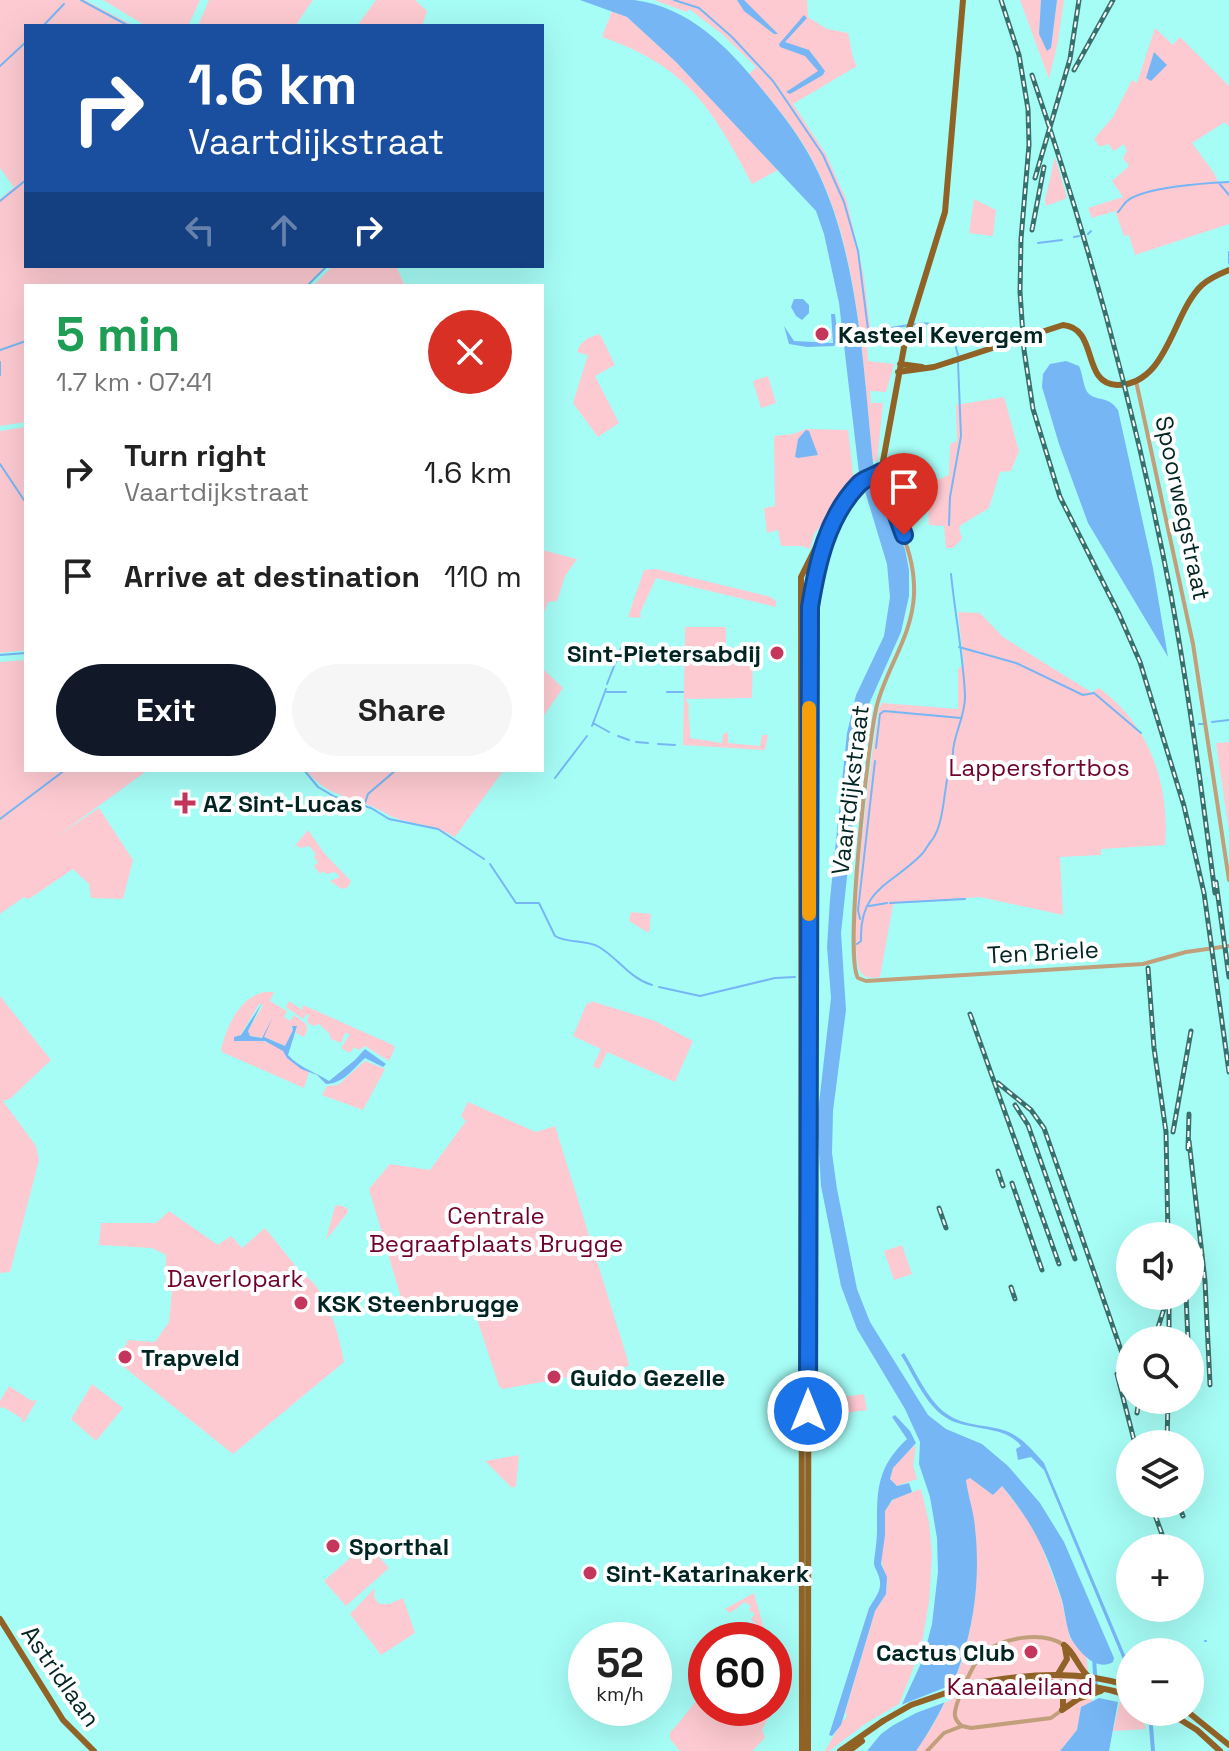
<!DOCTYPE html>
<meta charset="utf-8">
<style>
:root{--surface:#fff;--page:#f6f6f6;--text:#222;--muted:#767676;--accent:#111827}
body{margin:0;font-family:"Space Grotesk",sans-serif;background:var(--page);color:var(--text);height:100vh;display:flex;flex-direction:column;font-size:30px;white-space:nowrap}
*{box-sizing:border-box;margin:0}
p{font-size:26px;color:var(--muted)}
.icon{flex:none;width:44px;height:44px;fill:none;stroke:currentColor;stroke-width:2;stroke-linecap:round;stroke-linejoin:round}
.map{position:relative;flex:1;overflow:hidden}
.panel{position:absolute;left:24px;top:284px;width:520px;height:488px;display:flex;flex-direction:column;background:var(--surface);border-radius:0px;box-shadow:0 8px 32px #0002}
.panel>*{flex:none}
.guide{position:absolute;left:24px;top:24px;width:520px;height:244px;border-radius:0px;box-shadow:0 8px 32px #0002;background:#1a4fa0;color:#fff;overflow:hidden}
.controls{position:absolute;left:1116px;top:1222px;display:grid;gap:16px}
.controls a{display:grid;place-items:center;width:88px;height:88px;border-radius:50%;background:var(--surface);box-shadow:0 8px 32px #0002;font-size:40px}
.speed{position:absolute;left:568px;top:1622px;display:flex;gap:16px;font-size:40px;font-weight:700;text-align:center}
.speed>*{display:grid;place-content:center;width:104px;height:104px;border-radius:50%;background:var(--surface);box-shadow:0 8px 32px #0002;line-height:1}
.speed small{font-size:20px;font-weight:400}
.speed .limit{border:12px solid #d22;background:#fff;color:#111}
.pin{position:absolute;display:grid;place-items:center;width:68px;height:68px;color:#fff;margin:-82px -34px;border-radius:50% 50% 50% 0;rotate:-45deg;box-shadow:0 0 8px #0007}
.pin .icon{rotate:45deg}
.me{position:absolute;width:88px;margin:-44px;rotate:0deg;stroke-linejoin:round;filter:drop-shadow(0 0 6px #0008)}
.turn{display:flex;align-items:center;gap:28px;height:168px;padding:0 32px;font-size:36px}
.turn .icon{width:104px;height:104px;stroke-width:2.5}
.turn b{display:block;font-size:56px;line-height:68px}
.lanes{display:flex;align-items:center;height:76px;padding:0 32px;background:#0003;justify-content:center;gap:40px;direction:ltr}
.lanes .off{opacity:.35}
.round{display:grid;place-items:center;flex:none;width:84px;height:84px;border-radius:42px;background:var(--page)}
.overview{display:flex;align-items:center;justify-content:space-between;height:136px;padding:0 32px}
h1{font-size:48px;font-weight:600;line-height:60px;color:#1e9e55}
.button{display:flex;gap:16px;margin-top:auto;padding:16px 32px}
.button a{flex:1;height:92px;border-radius:48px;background:var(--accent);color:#fff;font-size:32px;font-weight:600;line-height:92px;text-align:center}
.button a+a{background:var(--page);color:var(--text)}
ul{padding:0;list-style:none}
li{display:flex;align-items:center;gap:24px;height:104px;padding:0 32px}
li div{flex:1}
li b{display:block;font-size:30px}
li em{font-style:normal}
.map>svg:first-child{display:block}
.green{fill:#fdcad1}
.water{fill:#76b6f5}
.pier{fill:#a6fdf6}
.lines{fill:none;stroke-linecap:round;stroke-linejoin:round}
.stream{stroke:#76b6f5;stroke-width:2}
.canal{stroke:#76b6f5;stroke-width:4}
.minor{stroke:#c09f7a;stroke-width:4}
.major{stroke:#916226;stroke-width:6}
.rail-casing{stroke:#396f6c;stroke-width:5}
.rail{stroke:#fff;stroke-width:2;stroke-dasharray:6;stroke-linecap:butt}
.major-bridge{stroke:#916226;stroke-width:6}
.route-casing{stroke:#114b97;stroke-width:20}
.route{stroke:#1a73e8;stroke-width:14}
.slow{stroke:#f59e0b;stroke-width:14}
.poi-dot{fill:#c5365c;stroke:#fff;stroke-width:3}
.labels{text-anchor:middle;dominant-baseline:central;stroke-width:8;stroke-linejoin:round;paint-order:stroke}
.poi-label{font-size:24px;font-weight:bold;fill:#002523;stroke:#fff;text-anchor:start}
.street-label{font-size:24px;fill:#002523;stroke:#fff}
.park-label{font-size:24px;fill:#6f022a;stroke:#fff}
</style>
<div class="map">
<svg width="1229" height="1751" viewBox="0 0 1229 1751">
<rect width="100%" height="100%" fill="#a6fdf6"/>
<path class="green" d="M0,0H85L134,26H26V266H326L306,286H26V422L0,426V199L14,187L0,168Z
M103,0H200L188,26H146Z
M209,0H313L295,26H198Z
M376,0H415L427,11L422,26H357Z
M654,0H807L808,17L827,29L848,33C851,45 851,56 857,66L793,104L826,154L847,201L864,276L870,327L866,335L868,361L894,364L886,392L870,391L871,403H883L877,461H873C862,362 860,252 814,163C797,130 773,102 749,74L756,67L722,34L689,9L687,12Z
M1020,0H1041L1039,34L1051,48L1057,0H1064L1058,41L1049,79Z
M612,11L627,17L676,62L778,170L752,184C712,108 688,67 602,37Z
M1155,28L1173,45L1180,37L1229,86V127L1225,122L1192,143L1214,173L1218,182H1229V224L1135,255L1129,235L1124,236L1115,211L1092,218L1088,208L1123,197L1112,181L1129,166L1123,158L1127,151L1124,144L1114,151L1108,144L1100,147L1094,139L1113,117L1132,80L1137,83Z
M1055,157L1067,198L1046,206L1045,200Z
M974,199L996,210L993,236L969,233Z
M333,266H396L405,286H313Z
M600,334L615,365L595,376L619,423L598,437L573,403L588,355L577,352C581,340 589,337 600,334Z
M768,376L776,403L761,408L753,381Z
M1004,397L1019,451L1011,471L1000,472L989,508L961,525L959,528L962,539L953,548H946L944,526L929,525L927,484L949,475L950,444L957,441L956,405Z
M26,427V650L0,653V431Z
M806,429L848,430L854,482L814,534L810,549L801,546H781L778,530L767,533L764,508L775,506L774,436L793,434Z
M542,550L577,559L565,576L557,601L548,602L542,618Z
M656,569L771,597L776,601V607L656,578L640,613L641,618L628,617L644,570Z
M958,612L980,613L1003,637L1091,692L1099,688L1103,691C1150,727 1170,786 1165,845L1101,849V855L1060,857L1063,915L980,897L897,903L893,905L880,977C874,978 867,979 862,974C843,956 873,745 879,709L882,703L958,709V669L964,664Z
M685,627H726V651L753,653L752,698L685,699L689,705C687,717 691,726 690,738L722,743L723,734L728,732V743L760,746L762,735H768L765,750L683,745Z
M26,660V770H148L56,837L99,808L133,860L123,899L91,898L89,884L73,869L29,899L24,897L0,914V662Z
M542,668L563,688L542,718Z
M1229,742V831L1216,743Z
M306,770H501L503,771L455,837C436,826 422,825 401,820C388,816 378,808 366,804C338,793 326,794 306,770Z
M308,830L324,853L351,881L348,887L342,889L330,881L340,877L335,872L326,874L323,871L320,874L314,866L318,862L314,857L316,854L309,846L300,848L297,845L293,848Z
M631,912L651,914L649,933L629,921Z
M264,992H274L270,1001L287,1011L284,1017L290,1021L294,1015L306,1024L307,1030L304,1037L296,1033L297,1026L291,1027L293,1030L285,1046L267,1038L250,1036L248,1031L263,1005L259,1004L239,1037C253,1040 272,1040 283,1051C291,1060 296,1067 309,1072L304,1088L222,1052L221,1049C228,1025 238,999 264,992Z
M0,996L51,1060L10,1099L3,1101L36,1146L39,1160L10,1272L0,1273Z
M289,1001L302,1010L303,1005L393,1045L395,1048L389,1061L365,1046L359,1050L354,1047L350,1053L341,1048L350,1034L345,1033L341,1043L331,1039L329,1033L319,1024L313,1026L307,1022L309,1015L307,1014L303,1019L286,1007Z
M591,1001L655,1021L693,1041L675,1082L607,1052L599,1069L593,1066L601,1049L573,1036L587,1003L591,1004Z
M365,1061L385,1069L363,1110L322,1095L327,1086L338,1085Z
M468,1102L536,1132L555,1126L629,1364L627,1367L503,1389L499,1386L475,1313L404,1308L369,1189L390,1164L430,1170L466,1121L461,1116Z
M339,1205L347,1208L348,1212L326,1240L335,1206Z
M169,1211L218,1245L231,1236L242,1248L265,1228L302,1274C326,1285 340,1338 344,1362L233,1454L114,1359L128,1342L126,1340L155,1342L169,1322L172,1290L165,1289L166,1255L152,1248L99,1245L101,1223H156Z
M902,1245L912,1274L894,1280L884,1251Z
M92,1384L123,1408L96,1441L71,1419Z
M9,1386L32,1401L37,1400L24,1422L20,1421L23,1419L3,1407L0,1408V1401Z
M864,1394L867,1410L838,1414L836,1398Z
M916,1445L913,1465L917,1479L897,1486L890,1479L893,1468L900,1458Z
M519,1455L516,1486L512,1488L485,1461Z
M970,1478L1002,1486L1035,1529L1061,1598L1070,1638L1086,1654L1092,1702L1081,1707L1077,1730L1060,1751H916C975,1667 989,1579 965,1480Z
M921,1489L929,1522L932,1555L929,1602L921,1649L899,1704L865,1724L829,1751H825L843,1720H845L847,1714L845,1713L875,1611L886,1594L887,1585L881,1558L885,1535V1509L895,1498Z
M367,1543L389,1568L346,1606L324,1581Z
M375,1588L374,1597L379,1604H389L403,1598L415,1633L381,1655L350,1614Z
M754,1593L764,1629L762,1632L751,1619L755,1614L749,1610L751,1606L745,1602L730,1613L725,1609Z
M736,1624L758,1638L757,1640H726Z
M702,1696H706V1708H734L747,1715L753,1708H773L762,1730L765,1738L752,1751H680L670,1739V1732C683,1721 689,1706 702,1696Z
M1120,1701L1130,1705V1712H1141L1146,1729L1113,1731Z"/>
<path class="water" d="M580,0C597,0 617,0 634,0C689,7 728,47 761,88C780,111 799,135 813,162C860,252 863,372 874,471L872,473L905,549L909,570V596L901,632L869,704L862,737L841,933L846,1010L833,1111L832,1153L837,1189L857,1289L870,1322L928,1415L946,1429L982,1444L1008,1466L1040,1503L1064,1542L1114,1658L1113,1662C1098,1671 1082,1656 1072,1640C1067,1632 1065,1612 1062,1600C1047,1553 1034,1524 1002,1486L993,1495L970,1478L966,1480C968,1496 974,1512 975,1528C984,1608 962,1685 916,1751H867L881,1734L892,1726L923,1659L932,1624L938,1572L937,1538L930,1497L919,1464L920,1442L905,1409L857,1329L841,1286L821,1186L817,1121L831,998L827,947L830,899L847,733L856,695L884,636L890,597L887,564L864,488L866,484L863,472L859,473L839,303L824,234L816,211L676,62L627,17Z
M737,0H744L778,34H774L744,11Z
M1041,0H1057L1051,48L1047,51L1039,34Z
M804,15L807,18L785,42L809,50L825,71L823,75L790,94L786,92L818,71L805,56L780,47L779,44Z
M1154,52L1167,65L1151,81L1146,78Z
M794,299H803L809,305V313L802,320L796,316L791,307Z
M831,314H835L838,339L834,346L807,347L789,344L784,326L794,341L833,343Z
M1066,361L1079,366C1083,374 1083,387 1088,393C1097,402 1108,395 1118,410L1153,568L1168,657L1088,523L1059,444L1042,387L1043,374L1050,364Z
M806,430L809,431L818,455L798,458L795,457L798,439Z
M262,1003L248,1031L250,1036L262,1038L273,1017L264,1037L285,1046L293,1030L292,1026H297L288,1055C300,1068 315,1072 329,1081L355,1060L365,1049L386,1064L383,1067L365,1058C354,1068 343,1084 326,1084L317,1075L301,1069L287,1058L283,1051L265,1041H234V1037L241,1035Z
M904,1353C916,1372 928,1401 947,1414C965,1427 987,1424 1006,1431C1022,1437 1033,1451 1044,1463L1130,1667V1676L1044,1470L1031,1457L1018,1460L1016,1449L1021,1446C1005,1424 967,1432 945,1417C925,1404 913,1374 901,1355Z
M895,1415L910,1431L916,1443L893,1468L890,1479L897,1486L909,1483L912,1492L892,1500L885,1511V1535L881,1564L887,1577L886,1594L875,1611L841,1725L832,1736L829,1735L869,1608C876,1596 884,1589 878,1574C876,1568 874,1568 874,1562C875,1552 877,1541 877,1530C877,1491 876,1468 907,1439L892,1417Z
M1099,1698L1118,1702L1109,1751H1060L1077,1730L1081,1707Z"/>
<path class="pier" d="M959,1682L951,1700L916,1713L888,1728L886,1725L896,1707Z"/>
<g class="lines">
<path class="stream" d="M81,0L127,25
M674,0L699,8L732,37L773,81L823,155L844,202L858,251L868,329C895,333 928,312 952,333L958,355
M43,26L64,4
M0,66L26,42
M1219,183L1229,195
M0,201L26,180
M1118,212C1121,209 1123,205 1126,202C1141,187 1207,183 1229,182
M1088,234L1091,231
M1074,237L1079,236
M1038,243L1062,240
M1229,263V252
M307,286L327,266
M0,350L26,341
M0,362V375
M0,464L26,503
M949,525L950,497L961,436L958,362
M542,552H543
M959,647L1016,663L1083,695L1094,693L1141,733
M0,655L26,653
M607,684L622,646
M607,692H626
M667,692H683
M1212,722L1229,720
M593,723L609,732
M1199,724H1203
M592,726L606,689
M618,736L629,740
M636,742L648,743
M658,744L675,745
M876,748L880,714L884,711L961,718
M304,770L318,787L335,797L371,808L389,819L438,829L484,859
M555,778L587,736
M365,803L368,794L396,770
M0,819L65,770
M490,864L516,903H539L555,936C569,944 586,939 599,947C618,958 629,978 652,985
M890,903L965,899
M869,906L887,903
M860,919L858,910L875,761
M857,944L861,941C859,888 892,885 922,854C926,850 928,844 932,840C946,822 943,780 953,756C951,739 966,717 965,695C963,654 955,614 951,574
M659,987L700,996L775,978L795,977
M1205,1641H1206"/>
<path class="canal" d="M1094,1658L1096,1689
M1151,1726L1153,1751"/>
<path class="minor" d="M1136,381L1193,644L1229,880
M881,472C890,518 916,545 914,595C912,636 887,667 877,705C868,740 844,955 858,978L866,981L1143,964L1186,952L1229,946
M962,1726C959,1723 956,1722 955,1716C953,1706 974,1662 982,1654C1001,1638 1042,1630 1064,1645
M962,1726L971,1728L1051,1718L1062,1710
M927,1751L944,1733L962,1726"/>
<path class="major" d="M900,364L922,367
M898,372L934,367L1063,325C1099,328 1081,384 1117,385C1168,385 1172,313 1202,285C1210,278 1219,274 1229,270
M831,526L862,481L881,472L905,342L945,212L963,0
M805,571H810L813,576L809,594L808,1751
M812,594L823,544L831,528
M0,1619L63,1720L94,1751
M1064,1645C1075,1653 1078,1668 1089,1677
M1058,1674L1067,1659L1065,1648
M983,1682C1033,1673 1082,1671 1130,1686
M1052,1683L1063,1694V1707
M970,1689C1020,1678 1081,1679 1130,1696
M1062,1710L1078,1699L1101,1691
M1168,1712L1197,1730L1220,1751
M1188,1712L1229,1745
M802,1751L801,577L824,531L832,524
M840,1751L883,1721
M849,1751L862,1741"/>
<g class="rail-casing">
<path id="rail" d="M1001,0L1019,55L1028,109L1029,145L1021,239L1020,292L1024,350L1033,409L1060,497L1119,614L1140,662L1184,806L1204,893L1229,1072
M1074,70L1113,0
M1032,75C1090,245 1137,418 1171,595C1189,694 1202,793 1215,893
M1035,178L1070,59L1079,0
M1032,230L1044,167
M1216,882L1229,977
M1148,968L1154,1048L1166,1132L1168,1236
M970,1014L1059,1264
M998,1083L1031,1110L1044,1128L1130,1376
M1015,1105L1028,1125L1075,1259
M1173,1132L1191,1031
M1189,1141L1205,1281L1210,1385
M1188,1149L1189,1114
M998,1171L1003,1186
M1012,1183L1042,1270
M939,1208L946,1228
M1011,1287L1015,1299
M1186,1296L1188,1340
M1169,1308V1340
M1154,1340L1168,1296
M1190,1372L1191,1385
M1117,1374L1135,1444
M1137,1413L1139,1400
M1167,1444L1168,1400
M1151,1504L1167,1548
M1178,1504L1183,1516"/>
</g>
<use href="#rail" class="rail"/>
<path class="major-bridge" d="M883,1721L911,1705L972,1684"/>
</g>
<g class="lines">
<g class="route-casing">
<path id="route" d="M808,1411L810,607C817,564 827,517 859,484C865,478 874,477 881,472L904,535"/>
</g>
<use href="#route" class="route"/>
<path class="slow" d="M809,914V708"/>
</g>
<g class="poi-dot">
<circle cx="822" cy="334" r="8"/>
<circle cx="777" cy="653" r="8"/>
<path d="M181 791h8v8h8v8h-8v8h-8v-8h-8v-8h8z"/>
<circle cx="301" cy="1303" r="8"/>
<circle cx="125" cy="1357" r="8"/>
<circle cx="554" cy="1377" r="8"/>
<circle cx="333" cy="1546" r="8"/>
<circle cx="590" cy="1573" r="8"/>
<circle cx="1031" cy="1652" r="8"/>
</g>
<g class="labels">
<g class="poi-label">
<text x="838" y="334">Kasteel Kevergem</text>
<text x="761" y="653" text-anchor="end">Sint-Pietersabdij</text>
<text x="203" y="803">AZ Sint-Lucas</text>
<text x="317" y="1303">KSK Steenbrugge</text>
<text x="141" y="1357">Trapveld</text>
<text x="570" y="1377">Guido Gezelle</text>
<text x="349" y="1546">Sporthal</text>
<text x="606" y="1573">Sint-Katarinakerk</text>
<text x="1015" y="1652" text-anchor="end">Cactus Club</text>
</g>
<g class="street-label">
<text transform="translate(1183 508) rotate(78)">Spoorwegstraat</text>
<text transform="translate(850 790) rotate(-83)">Vaartdijkstraat</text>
<text transform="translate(1043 952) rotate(-3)">Ten Briele</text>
<text transform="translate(61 1676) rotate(55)">Astridlaan</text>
</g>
<g class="park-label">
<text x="1039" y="767">Lappersfortbos</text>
<text x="496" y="1215">Centrale<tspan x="496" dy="28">Begraafplaats Brugge</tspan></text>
<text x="235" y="1278">Daverlopark</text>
<text x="1020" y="1686">Kanaaleiland</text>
</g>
</g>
</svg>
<div class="controls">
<a><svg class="icon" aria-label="sound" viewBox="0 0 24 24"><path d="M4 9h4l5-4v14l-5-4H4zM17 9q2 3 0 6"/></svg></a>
<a><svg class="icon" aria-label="search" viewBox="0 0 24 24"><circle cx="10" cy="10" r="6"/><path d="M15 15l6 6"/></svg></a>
<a><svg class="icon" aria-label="layers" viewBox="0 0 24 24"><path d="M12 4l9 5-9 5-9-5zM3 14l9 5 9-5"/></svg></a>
<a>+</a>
<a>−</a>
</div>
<div class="speed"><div>52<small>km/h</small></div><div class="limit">60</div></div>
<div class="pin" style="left:904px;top:535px;background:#d93025"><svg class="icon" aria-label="arrive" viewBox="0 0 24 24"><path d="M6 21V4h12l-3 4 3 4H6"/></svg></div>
<svg class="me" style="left:808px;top:1411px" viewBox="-20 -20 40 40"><circle r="17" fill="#1a73e8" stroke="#fff" stroke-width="3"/><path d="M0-11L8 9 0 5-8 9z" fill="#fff"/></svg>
<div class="guide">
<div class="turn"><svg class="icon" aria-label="right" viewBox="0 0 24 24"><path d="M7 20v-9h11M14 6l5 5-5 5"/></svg><div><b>1.6 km</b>Vaartdijkstraat</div></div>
<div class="lanes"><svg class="icon off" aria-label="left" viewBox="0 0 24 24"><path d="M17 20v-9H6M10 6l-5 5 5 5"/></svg><svg class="icon off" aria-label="ahead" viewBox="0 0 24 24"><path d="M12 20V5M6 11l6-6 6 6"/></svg><svg class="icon" aria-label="right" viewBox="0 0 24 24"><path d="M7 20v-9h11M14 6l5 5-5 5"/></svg></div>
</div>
<section class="panel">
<div class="overview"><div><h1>5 min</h1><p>1.7 km · 07:41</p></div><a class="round" style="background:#d93025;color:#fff"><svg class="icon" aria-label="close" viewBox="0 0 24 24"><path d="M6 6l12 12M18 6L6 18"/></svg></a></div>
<ul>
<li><svg class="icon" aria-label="right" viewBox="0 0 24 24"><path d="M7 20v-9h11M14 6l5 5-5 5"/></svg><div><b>Turn right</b><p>Vaartdijkstraat</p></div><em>1.6 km</em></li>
<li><svg class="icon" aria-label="arrive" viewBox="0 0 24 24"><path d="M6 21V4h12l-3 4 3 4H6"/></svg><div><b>Arrive at destination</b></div><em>110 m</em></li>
</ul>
<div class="button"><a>Exit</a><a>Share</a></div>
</section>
</div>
